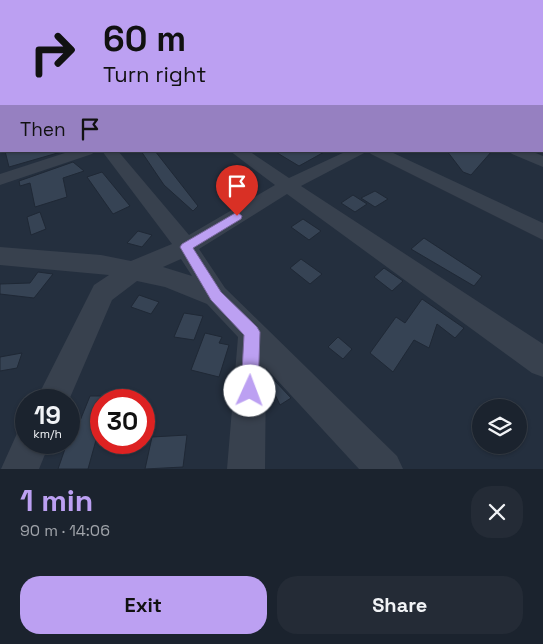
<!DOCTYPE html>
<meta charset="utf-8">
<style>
:root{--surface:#1b232e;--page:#242b36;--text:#f1f3f6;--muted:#a0a4aa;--line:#39404a;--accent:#bca0f2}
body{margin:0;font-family:"Space Grotesk",sans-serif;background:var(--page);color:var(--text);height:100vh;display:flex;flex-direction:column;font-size:19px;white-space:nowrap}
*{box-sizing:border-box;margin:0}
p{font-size:16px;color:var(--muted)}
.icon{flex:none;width:28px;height:28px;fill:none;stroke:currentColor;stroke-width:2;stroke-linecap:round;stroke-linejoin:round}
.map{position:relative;height:469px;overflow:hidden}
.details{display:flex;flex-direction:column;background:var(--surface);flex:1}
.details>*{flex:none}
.guide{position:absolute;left:0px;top:0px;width:544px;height:152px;box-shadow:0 1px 4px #0004,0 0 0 1px var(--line);background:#bca0f2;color:#111;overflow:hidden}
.fabs{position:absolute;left:472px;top:399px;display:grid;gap:10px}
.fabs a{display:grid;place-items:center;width:55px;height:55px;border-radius:50%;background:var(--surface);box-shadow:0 1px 4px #0004,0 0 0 1px var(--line);font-size:25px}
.speed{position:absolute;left:15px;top:389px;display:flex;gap:10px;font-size:25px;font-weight:700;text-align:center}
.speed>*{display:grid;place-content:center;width:65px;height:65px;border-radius:50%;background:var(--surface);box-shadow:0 1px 4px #0004,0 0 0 1px var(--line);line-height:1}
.speed small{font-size:12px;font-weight:400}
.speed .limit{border:8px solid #d22;background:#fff;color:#111}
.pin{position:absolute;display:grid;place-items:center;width:42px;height:42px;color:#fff;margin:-51px -21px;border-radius:50% 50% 50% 0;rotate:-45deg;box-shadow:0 0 5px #0007}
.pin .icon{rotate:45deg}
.me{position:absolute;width:55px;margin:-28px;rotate:2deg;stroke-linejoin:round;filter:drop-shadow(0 0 4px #0008)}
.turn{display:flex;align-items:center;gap:18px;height:105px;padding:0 20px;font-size:22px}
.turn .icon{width:65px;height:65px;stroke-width:2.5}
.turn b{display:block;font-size:35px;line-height:42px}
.then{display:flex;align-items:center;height:48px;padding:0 20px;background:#0003;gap:10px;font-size:19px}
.round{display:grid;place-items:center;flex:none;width:52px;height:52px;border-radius:20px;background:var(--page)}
.summary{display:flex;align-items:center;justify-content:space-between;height:85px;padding:0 20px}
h1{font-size:30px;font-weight:800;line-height:38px;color:var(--accent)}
.action{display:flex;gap:10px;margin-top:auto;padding:10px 20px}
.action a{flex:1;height:58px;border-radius:20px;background:var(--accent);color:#111;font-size:20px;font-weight:800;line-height:58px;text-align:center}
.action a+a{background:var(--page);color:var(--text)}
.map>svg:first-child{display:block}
.building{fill:#364354;stroke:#1f2835}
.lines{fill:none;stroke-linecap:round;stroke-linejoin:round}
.minor{fill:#38414e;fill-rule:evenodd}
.route{fill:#bca0f2;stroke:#7a689d}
</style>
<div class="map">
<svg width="543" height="469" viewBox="0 0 543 469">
<rect width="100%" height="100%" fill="#242f3e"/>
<path class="building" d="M5,151H60L61,152L9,167Z
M141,151H155L198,206L193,211L164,185Z
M274,151H326L299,166Z
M447,151H492L471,175L463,172Z
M73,162L84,171L63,178L67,197L35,207L30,183L20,186L19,181Z
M102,172L130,206L113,214L87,177Z
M375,191L388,199L375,207L361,198Z
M353,195L367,204L355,212L341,203Z
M40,212L46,229L31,235L27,217Z
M303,219L321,231L309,240L291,227Z
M138,231L152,235L142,247L127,243Z
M424,238L482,276L474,286L411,249Z
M301,259L322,274L310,284L290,268Z
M384,268L403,281L392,291L374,277Z
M38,272L53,274L34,298L0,294V284L30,283Z
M139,295L159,302L151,314L131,307Z
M422,299L464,328L455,338L437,324L429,348L414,340L393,372L370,353L396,317L405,323Z
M184,313L203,316L194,340L174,337Z
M205,333L222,337L219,343L229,345L219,377L191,370Z
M338,337L352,349L343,359L328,347Z
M22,353L17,368L0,371V357Z
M275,381L291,398L280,405L270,384Z
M90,396H101V422L88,469H58L67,443H71Z
M187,435L183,467L145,469L152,437Z"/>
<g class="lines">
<path class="minor" d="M0,99H1V107H0Z
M71,151H95L92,154L0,185V174Z
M102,151H118L189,235L275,185L230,151H249L289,178L347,151H368L301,186L543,344V377L532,373L287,194L199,249L225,288L397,456L403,469H359L266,368L265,469H227L238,337L207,304L165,287L137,281L112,300L69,400H36L94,285L109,275L0,265V247L101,255L131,261L172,244ZM181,259L192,276L163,267Z
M368,151H389L543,223V240L371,154Z
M509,151H531L543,156V167L512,154Z
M26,427V442H50L39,469H1L19,429Z"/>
</g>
<linearGradient id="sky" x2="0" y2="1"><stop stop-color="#141a22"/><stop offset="0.51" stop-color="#3f4d63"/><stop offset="1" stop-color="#3f4d63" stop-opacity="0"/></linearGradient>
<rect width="543" height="135" fill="url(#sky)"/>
<path class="route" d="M237,212L242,216L241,219L193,248L221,292L257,327L260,332L258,391L256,397L250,399L243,397L241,391L244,335L211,300L180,247L182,244Z"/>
</svg>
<div class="fabs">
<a><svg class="icon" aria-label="layers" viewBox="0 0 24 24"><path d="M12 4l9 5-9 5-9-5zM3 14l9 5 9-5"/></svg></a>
</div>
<div class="speed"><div>19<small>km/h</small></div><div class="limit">30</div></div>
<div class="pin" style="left:237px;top:216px;background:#d93025"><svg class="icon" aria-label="arrive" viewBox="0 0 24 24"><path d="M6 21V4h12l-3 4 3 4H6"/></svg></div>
<svg class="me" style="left:250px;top:391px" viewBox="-20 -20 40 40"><circle r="19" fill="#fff"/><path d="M0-13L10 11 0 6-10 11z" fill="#bca0f2"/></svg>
<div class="guide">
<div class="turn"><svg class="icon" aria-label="right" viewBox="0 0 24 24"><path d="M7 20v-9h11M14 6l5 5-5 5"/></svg><div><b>60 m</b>Turn right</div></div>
<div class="then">Then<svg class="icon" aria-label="arrive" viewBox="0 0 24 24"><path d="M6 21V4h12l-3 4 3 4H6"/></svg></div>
</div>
</div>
<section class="details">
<div class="summary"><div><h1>1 min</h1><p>90 m · 14:06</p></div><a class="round"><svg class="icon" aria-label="close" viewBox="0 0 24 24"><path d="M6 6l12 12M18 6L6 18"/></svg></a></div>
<div class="action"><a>Exit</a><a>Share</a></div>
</section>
